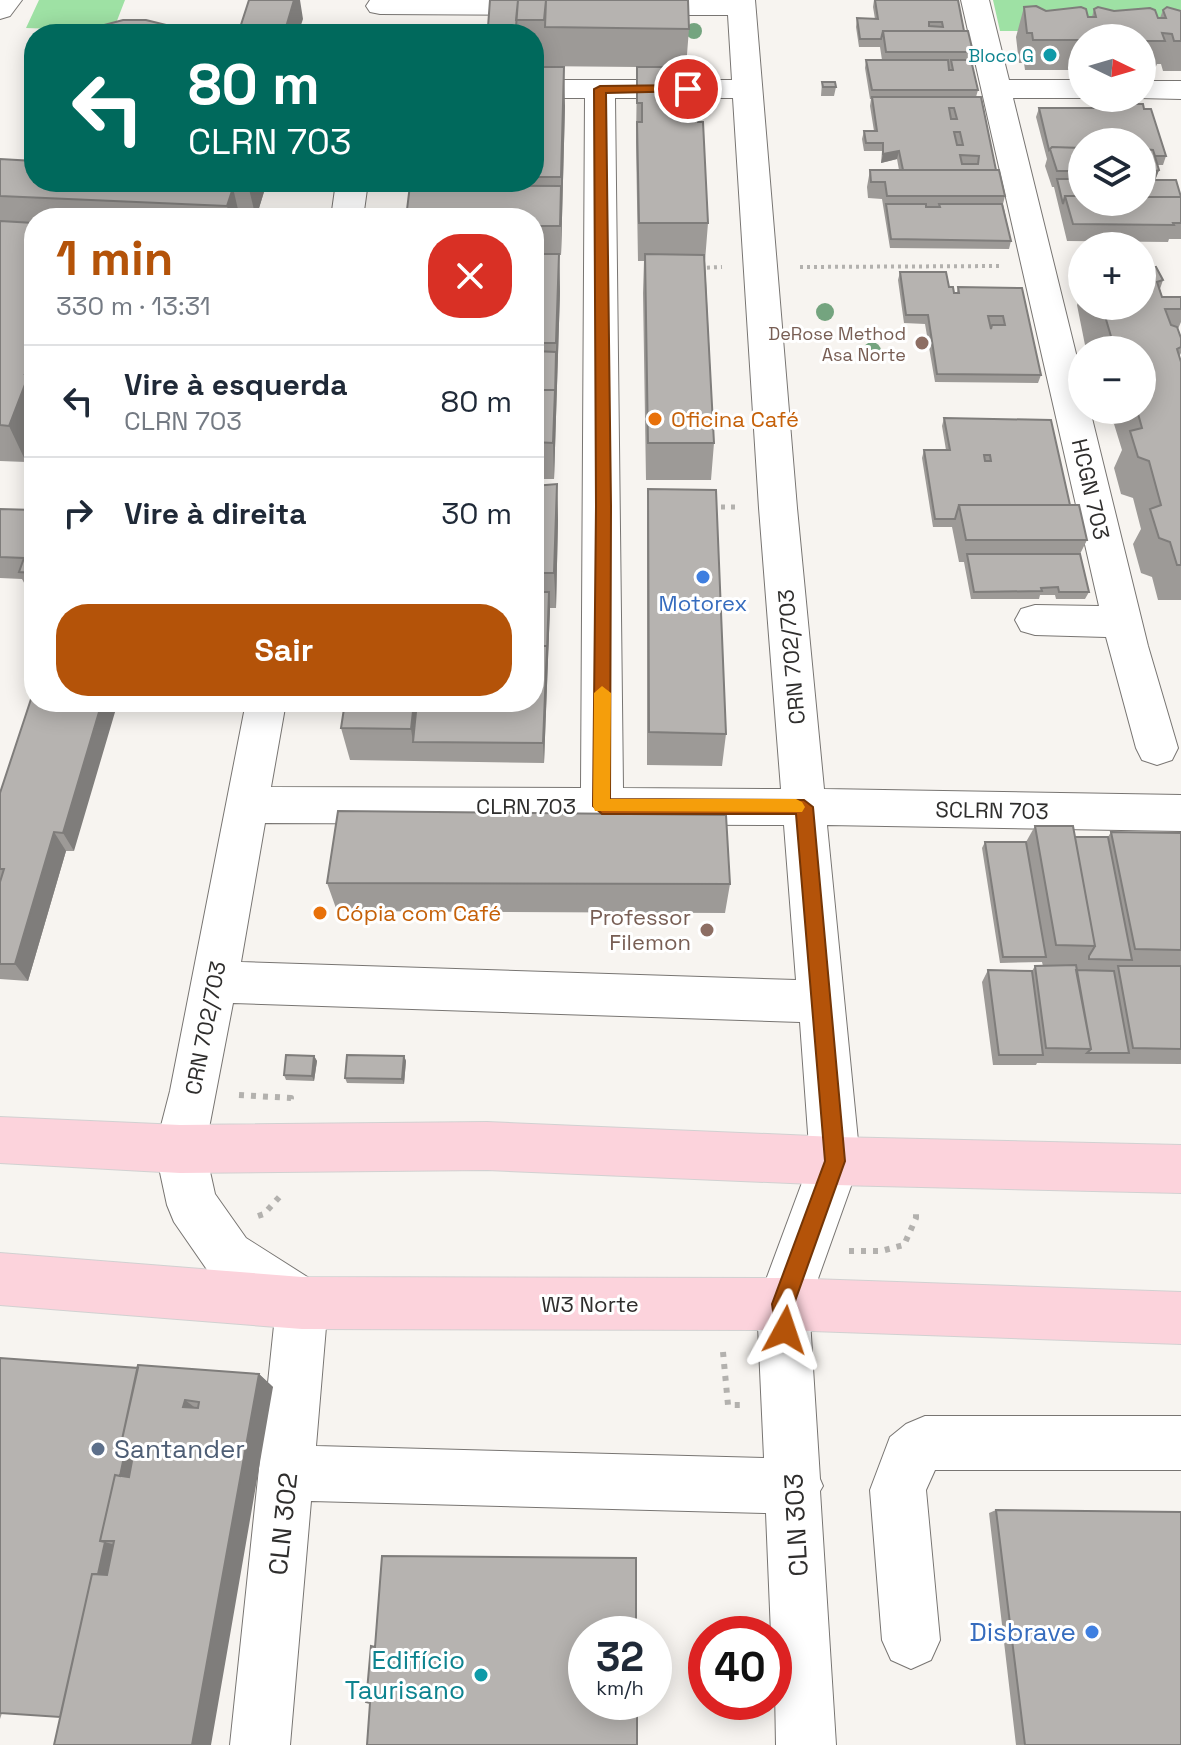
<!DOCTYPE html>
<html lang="pt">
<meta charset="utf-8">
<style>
:root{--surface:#fff;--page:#f6f6f7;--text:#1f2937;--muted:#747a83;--line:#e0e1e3;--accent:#b45309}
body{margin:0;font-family:"Space Grotesk",sans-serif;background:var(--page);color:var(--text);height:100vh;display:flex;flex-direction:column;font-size:30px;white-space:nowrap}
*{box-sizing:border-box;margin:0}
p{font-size:26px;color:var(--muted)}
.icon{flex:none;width:44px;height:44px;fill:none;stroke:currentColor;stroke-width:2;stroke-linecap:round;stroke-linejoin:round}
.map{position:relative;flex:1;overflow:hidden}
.side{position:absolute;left:24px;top:208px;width:520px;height:504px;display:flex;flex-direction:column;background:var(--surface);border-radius:32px;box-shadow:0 4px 20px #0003}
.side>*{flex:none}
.banner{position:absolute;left:24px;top:24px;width:520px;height:168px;border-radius:32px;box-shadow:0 4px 20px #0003;background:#00695c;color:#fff;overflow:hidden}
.needle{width:52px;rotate:95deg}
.fabs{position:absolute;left:1068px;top:24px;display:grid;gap:16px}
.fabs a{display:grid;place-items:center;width:88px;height:88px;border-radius:50%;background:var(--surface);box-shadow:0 4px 20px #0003;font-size:40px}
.speed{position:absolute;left:568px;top:1616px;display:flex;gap:16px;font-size:40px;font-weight:700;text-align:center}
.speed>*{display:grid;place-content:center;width:104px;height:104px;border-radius:50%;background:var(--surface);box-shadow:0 4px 20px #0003;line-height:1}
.speed small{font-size:20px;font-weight:400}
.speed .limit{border:12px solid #d22;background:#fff;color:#111}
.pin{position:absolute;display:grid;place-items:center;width:68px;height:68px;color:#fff;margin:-34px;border:4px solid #fff;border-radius:50%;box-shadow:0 2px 8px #0007}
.me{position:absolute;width:88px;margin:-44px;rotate:5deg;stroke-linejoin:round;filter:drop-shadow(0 0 6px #0008)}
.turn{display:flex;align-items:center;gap:28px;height:168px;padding:0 32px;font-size:36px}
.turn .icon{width:104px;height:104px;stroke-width:2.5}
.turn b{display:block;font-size:56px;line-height:68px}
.round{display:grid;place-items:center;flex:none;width:84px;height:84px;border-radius:32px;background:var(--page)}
.overview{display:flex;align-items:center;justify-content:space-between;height:136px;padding:0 32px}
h1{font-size:48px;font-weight:700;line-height:60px;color:var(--accent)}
.primary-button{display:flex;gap:16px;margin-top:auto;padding:16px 32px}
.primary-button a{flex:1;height:92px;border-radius:32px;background:var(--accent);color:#fff;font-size:32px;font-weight:700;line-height:92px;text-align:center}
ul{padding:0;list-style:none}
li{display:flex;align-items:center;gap:24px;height:112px;padding:0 32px;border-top:2px solid var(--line)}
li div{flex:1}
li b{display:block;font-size:30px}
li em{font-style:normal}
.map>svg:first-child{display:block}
.green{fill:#9ee1a4}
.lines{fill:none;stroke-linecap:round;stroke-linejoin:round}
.minor-casing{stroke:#787572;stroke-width:2}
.major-casing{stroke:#d1d1d1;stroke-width:2}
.path-far2{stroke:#b3b1ae;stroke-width:4;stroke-dasharray:3 4;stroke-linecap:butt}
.path-far1{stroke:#b3b1ae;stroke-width:5;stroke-dasharray:4 6;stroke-linecap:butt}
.path{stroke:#b3b1ae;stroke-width:6;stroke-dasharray:5 7;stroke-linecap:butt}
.minor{fill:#fff;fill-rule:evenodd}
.major{fill:#fcd3dc;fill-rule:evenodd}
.tree{fill:#74a47f}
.wall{fill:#9d9a97;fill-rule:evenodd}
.shaded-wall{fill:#7f7d7b}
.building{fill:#b6b3b0;stroke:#7f7d7b;stroke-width:2;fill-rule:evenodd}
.route{fill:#b45309;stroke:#753606;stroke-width:2}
.slow{fill:#f59e0b}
.culture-dot{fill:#0f9aa8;stroke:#fff;stroke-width:3}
.education-dot{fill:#8d6e63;stroke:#fff;stroke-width:3}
.food-dot{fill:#e8710a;stroke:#fff;stroke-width:3}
.shop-dot{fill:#3f7fe0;stroke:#fff;stroke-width:3}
.service-dot{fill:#5c6f8a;stroke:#fff;stroke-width:3}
.labels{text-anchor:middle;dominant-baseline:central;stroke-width:6;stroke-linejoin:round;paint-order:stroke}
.far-culture-label{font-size:18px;fill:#0d838f;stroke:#fff;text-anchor:end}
.far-education-label{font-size:18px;fill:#785e54;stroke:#fff;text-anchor:end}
.food-label{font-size:22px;fill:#c56008;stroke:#fff;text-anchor:start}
.street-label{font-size:22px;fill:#2f2e2d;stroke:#fff}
.shop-label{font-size:22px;fill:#366cbe;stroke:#fff}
.education-label{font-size:22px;fill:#785e54;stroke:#fff;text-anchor:end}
.near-service-label{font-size:26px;fill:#4e5e75;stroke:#fff;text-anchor:start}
.near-street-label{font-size:26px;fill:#2f2e2d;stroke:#fff}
.near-shop-label{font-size:26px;fill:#366cbe;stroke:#fff;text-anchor:end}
.near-culture-label{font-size:26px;fill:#0d838f;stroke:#fff;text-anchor:end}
</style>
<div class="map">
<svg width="1181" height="1745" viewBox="0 0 1181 1745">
<rect width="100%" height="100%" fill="#f7f4f0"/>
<path class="green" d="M39,0H125L113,31L26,28Z
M993,0H1181V31H1000Z"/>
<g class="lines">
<g class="minor-casing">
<path id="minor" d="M0,0H22L10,16L0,19Z
M370,0H557L565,7L561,13L551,15L380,14L370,12L366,6Z
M755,0L797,508L824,789L1181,795V831L827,825L860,1161L809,1304L820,1479L823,1486L820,1491L836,1745H776L774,1634H771L766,1513L311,1501L290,1745H230L275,1316L210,1274L174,1222L167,1205L155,1149L170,1091L246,702H286L271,787L581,788L585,98H534V80H732L728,15H627L617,13L613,7L621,0ZM615,98H733L759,508L781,789L623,788ZM265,823L784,825L796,980L241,962ZM233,1003L800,1022L810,1161L757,1304L764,1458L316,1446L328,1303L320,1285L246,1238L215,1194L205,1149Z
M961,0H989L1009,80H1082V98H1013L1082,378V410H1090L1148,646L1178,748L1172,760L1157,765L1142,760L1136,748L1106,637L1035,635L1021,631L1015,620L1021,609L1035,605L1099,606Z
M1142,81H1181V99L1138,98H1142Z
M336,182H368L363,218H331Z
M925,1416H1181V1470H935L926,1490L940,1640L931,1660L911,1669L891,1660L882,1640L870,1490L890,1437L906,1424Z"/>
</g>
<g class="major-casing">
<path id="major" d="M0,1117L180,1125L487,1122L835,1137L1181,1145V1193L835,1185L487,1170L180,1173L0,1163Z
M0,1253L302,1277L783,1278L1181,1292V1344L783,1330L302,1329L0,1305Z"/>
</g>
<path class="path-far2" d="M800,267L1002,266
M700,268L722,267"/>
<path class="path-far1" d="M711,507H737"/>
<path class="path" d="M239,1095L291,1098L290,1104
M258,1216L264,1214L282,1194
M849,1251H881L904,1245L916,1218V1209
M723,1352L728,1405H740"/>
<use href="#minor" class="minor"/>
<use href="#major" class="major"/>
</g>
<g class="tree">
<circle cx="694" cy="31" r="8"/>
<circle cx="825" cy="312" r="9"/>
<circle cx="872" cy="351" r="9"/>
</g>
<path class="wall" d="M490,0L689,29L686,67L701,95L699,122L708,223L705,261L714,443L711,480H646L643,293L644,261H638L636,142L637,67L534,66V34H488Z
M874,0H958L964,31L973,52L971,60L978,90L976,97L996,170L1005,196L1003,204L1011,241L1009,249L890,248L882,199L868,198L867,187L870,170H899L897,159L881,163L882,151H864L862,139L864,131H874L870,106L871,99H870L865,68L866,60H882L880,47H859L856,27L857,18L875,19L873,7Z
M1024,7L1088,17H1092L1094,9L1114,11L1160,18L1163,10L1181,11V71H1163L1161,64H1157L1154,71H1142V38H1082V70H1025L1024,63H1019L1016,37Z
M534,67L565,106L561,255H559L560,292L554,479H534V218L410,185L409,182H534Z
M822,82L836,87L834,96H821Z
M1125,104L1144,109L1166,156L1163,165H1157L1159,170L1155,180L1181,196V239H1169L1168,242L1067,241L1054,187H1052L1045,166L1047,159L1036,117L1039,108H1123ZM1082,142H1142V202H1082Z
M0,159L34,182H267L256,218H34V441L26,462L0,461Z
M1144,270L1163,280L1160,289L1162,297H1181V322L1178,329L1181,338V353L1179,357L1181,362V600H1158L1152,577L1141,573L1133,544L1141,529L1133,498L1121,494L1114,468L1122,450L1114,424L1103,420L1100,410H1142V350H1086L1077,305L1082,292V306H1142Z
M900,272L949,287L954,293H957L958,287L1022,288L1041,375L1038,383L935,382L925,324L904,323L898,280ZM990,324H1000V325L991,329Z
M944,418L1070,505L1087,540L1080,554L1089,592L1085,599H1056L1055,595H1040L1039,599H971L964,562H959L952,527H933L922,458L924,450H946L942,426Z
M557,484L558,520L556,608H550L544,763L350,760L341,728L534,702V486Z
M648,489L726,734L722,766L647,765V525Z
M0,509L34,510V594H30L22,579L0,578Z
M34,690L74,851H66L28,981L0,979V793Z
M1035,826L1075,837H1108L1111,832L1181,833V1064L1037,1063L1036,1065H993L982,982L988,970L1032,971L1035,966H1043L1042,962L1000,963L982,848L985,842H1026Z
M327,883L730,884L725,913L337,911Z
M314,1056L317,1061L314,1081L286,1080L284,1075Z
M404,1056L406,1061L404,1084L347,1083L345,1078Z
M0,1358L138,1368L259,1374L273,1387L60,1717L2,1713L0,1719Z
M996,1510L1181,1745H1016L989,1513Z"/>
<path class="shaded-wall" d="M294,0H300L303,19L298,34H284Z
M564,67L565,106L561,255V177Z
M899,151L897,159L881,163L883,154Z
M1159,170L1153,186L1146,188L1153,172Z
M251,182H267L256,218L249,189Z
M233,188L240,218H230L227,206Z
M559,254L560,292L554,479L553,443Z
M34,352V441L26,462L9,426L25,374Z
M557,484L558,520L556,608L554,573Z
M549,592L550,607L544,763L543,743Z
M102,702H118L74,851L63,833Z
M414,702H422L413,742L411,729Z
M54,832L66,851L28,981L15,964Z
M314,1056L317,1061L314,1081L312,1076Z
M404,1056L406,1061L404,1084L402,1079Z
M259,1374L273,1387L211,1745H192Z
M185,1400L202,1413L183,1407Z
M126,1447L142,1455L114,1541H105Z
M105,1542L122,1547L67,1718Z"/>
<path class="building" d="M249,0H294L284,34H238Z
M490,0H518L516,27H488Z
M518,0H546L544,20H516Z
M546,0H688L689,29L545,27Z
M875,0H958L964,31H883L881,39H860L857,18L878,19ZM929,22H942L943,27L929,26Z
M1036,6L1046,11L1081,7L1086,9L1088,17H1096L1094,9L1098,7L1114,11L1150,8L1155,10L1158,18H1166L1163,10L1167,7L1181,11V41H1174L1172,34L1162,33L1165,41H1142V38H1103L1101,33H1093L1094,38H1082V40H1033L1032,33H1027L1024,7Z
M123,20H146L174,27L182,34H81L93,28Z
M883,31H968L973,52H886Z
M866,60H948L949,70H953L951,60H971L978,90H872Z
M534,67H564L561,177H534Z
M637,67H700L701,95H697L698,122H703L708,223H639L637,122H642V103H637Z
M822,82H835L836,87H823Z
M872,97H981L996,170H903L899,151L883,154V143H866L864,131H877ZM949,108H954L957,119H951ZM954,132H960L963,145H957ZM960,155L979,156L978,164H962Z
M1125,104H1143L1144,109H1151L1166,156H1155L1153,150L1142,149V142H1082V148L1052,147L1049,150L1039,108H1127Z
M1052,147L1082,148V171H1057L1050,149Z
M1142,149L1153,150L1159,170L1153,172L1142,171Z
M0,159L34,161V182H251L249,189L233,188L227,206L0,196Z
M870,170H999L1005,196H887L885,182H871Z
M1057,179H1082V196H1065L1063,204Z
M1142,180H1176L1181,197H1142Z
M410,185L561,186L560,226H534V218H406Z
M1065,196H1082V202H1142V197H1181V223H1173L1174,225L1073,224Z
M886,204H926V207H940L939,204H1002L1011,241L891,239Z
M0,221L34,223V352L25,374H29L9,426L0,425Z
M534,254H559L556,343H534Z
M645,254L704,255L714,443H648Z
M1142,266H1143L1144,270L1156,267L1163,280L1157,282L1162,297H1181V309H1165L1171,325L1177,327L1181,338V347L1177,349L1181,362V565H1177L1170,542L1159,538L1150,509L1161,505L1149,461L1138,457L1130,431L1142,428L1137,410H1142V350H1115L1105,316L1100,314L1099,306H1142Z
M900,272H946L949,287H953L954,293H959L958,287L1022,288L1041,375L937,374L928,315H906ZM988,316H1003L1005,325H992L991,329Z
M534,351L556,352L555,399V390H534Z
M534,390H555L553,443L534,442Z
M944,418L1051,420L1070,505H959L955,519H935L924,450H950ZM984,455H990L991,461H985Z
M557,484L554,573H534V486Z
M648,489L716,490L726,734L649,732Z
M959,505H1079L1087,540H966Z
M0,509L34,510L33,573L19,572L24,558L0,557Z
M967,554H1080L1089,592H1059L1058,587L1041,588L1042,591L974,592Z
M534,592H549L547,652V646H534Z
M534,646H547L543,743L413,742L417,702H534Z
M34,690V702H102L63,833L54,832L15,964H0V882L4,869H0V793Z
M345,702H414L411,729L341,728Z
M338,811L726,815L730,884L327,883Z
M1035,826H1073L1095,946L1056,945Z
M1111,832L1181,833V950L1135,949Z
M1075,837H1108L1132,960L1089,959V956L1095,946Z
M985,842H1026L1046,957H1003Z
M1076,965L1091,1049L1046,1048L1035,966Z
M1118,966H1181V1049L1133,1048Z
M988,970L1032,971L1043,1055H999Z
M1076,970L1114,971L1129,1053H1087L1091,1049Z
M286,1055L314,1056L312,1076L284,1075Z
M347,1055L404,1056L402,1079L345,1078Z
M0,1358L138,1368L121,1444L126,1447L120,1476L115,1475L100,1541L105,1542L98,1574H92L60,1717L0,1713Z
M138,1365L259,1374L192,1745H54L92,1574L107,1575L114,1541H100L115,1475L129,1477L135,1445L121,1444ZM185,1400L199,1402L198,1408L183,1407Z
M996,1510L1181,1512V1745H1025Z
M382,1556L636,1558V1634H586V1702H637V1745H367L370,1703L366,1702L371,1646L375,1647Z"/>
<path class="route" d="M688,85L692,86V91L606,93L611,506L610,799L804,800L813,807L845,1161L794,1304L795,1330L792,1338L785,1341L777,1338L772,1304L825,1161L796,814H602L593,806L596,506L594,89L600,86Z"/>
<path class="slow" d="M602,686L611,693L610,799H796L802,802L805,807L802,812L595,811L593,806L594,693Z"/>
<g class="culture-dot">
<circle cx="1050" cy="55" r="8"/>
<circle cx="481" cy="1675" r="8"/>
</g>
<g class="education-dot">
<circle cx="922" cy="343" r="8"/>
<circle cx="707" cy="930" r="8"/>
</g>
<g class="food-dot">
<circle cx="655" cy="419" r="8"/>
<circle cx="320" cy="913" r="8"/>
</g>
<g class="shop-dot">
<circle cx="703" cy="577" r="8"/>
<circle cx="1092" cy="1632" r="8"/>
</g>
<circle class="service-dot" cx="98" cy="1449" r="8"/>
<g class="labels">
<g class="far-culture-label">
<text x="1034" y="55">Bloco G</text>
</g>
<g class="far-education-label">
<text x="906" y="333">DeRose Method<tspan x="906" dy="21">Asa Norte</tspan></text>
</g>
<g class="food-label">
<text x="671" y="419">Oficina Café</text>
<text x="336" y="913">Cópia com Café</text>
</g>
<g class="street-label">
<text transform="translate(1091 489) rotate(77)">HCGN 703</text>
<text transform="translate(791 657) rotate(-95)">CRN 702/703</text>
<text x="526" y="806">CLRN 703</text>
<text transform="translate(992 810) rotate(1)">SCLRN 703</text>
<text transform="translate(205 1028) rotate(-79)">CRN 702/703</text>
<text x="590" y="1304">W3 Norte</text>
</g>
<g class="shop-label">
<text x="703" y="603">Motorex</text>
</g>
<g class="education-label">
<text x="691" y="917">Professor<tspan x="691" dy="25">Filemon</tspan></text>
</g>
<g class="near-service-label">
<text x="114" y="1449">Santander</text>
</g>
<g class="near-street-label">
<text transform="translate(283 1524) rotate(-84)">CLN 302</text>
<text transform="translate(796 1525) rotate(-93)">CLN 303</text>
</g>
<g class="near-shop-label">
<text x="1076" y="1632">Disbrave</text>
</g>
<g class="near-culture-label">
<text x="465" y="1660">Edifício<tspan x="465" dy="30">Taurisano</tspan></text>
</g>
</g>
</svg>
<div class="fabs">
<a><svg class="needle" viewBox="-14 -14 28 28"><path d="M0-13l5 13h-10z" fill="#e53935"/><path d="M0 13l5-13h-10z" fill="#747a83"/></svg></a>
<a><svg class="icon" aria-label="layers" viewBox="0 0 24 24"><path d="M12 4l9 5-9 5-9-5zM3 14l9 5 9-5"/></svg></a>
<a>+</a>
<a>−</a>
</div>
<div class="speed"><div>32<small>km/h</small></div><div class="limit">40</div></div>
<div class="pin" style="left:688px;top:89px;background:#d93025"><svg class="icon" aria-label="arrive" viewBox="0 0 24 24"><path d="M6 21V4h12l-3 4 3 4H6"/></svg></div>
<svg class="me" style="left:785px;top:1330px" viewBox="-20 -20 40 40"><path d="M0-17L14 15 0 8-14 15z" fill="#b45309" stroke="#fff" stroke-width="4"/></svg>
<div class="banner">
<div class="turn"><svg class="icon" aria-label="left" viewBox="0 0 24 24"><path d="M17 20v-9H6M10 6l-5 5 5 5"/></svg><div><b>80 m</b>CLRN 703</div></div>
</div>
<section class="side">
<div class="overview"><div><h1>1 min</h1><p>330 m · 13:31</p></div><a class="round" style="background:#d93025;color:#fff"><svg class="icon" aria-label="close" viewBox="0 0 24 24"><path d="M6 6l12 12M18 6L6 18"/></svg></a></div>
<ul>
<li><svg class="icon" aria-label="left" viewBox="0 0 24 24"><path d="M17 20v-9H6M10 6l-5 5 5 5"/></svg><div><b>Vire à esquerda</b><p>CLRN 703</p></div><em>80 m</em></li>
<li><svg class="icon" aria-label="right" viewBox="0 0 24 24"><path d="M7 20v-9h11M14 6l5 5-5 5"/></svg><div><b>Vire à direita</b></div><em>30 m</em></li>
</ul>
<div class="primary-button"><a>Sair</a></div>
</section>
</div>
